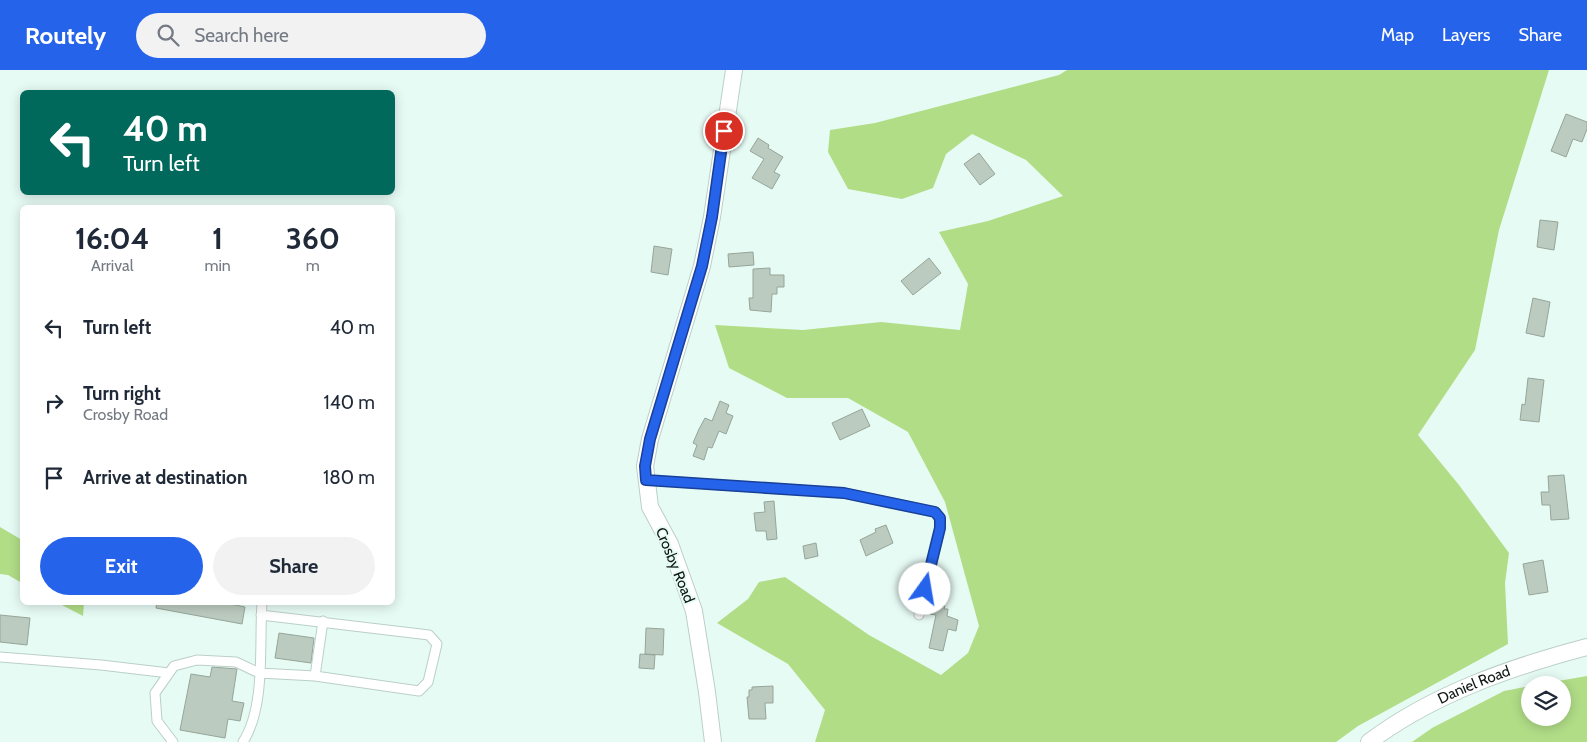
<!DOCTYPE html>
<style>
:root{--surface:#fff;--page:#f2f2f3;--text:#1f2937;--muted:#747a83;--accent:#2563eb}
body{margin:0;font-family:Cabin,sans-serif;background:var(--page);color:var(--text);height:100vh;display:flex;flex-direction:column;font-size:19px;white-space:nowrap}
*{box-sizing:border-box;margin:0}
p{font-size:16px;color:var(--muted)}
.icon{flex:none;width:28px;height:28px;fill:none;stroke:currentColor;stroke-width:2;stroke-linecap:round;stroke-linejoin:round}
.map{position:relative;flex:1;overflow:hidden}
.sheet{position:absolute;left:20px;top:135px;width:375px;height:400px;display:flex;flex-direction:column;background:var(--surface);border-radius:8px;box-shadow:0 2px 12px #0003}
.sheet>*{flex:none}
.top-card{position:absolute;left:20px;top:20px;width:375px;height:105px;border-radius:8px;box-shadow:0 2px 12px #0003;background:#00695c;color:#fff;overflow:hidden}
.tools{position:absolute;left:1521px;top:606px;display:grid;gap:10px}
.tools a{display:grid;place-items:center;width:50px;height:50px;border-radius:50%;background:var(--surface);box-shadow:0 2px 12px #0003;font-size:25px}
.pin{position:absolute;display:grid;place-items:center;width:42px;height:42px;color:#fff;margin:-21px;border:2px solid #fff;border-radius:50%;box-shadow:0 1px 5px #0007}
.me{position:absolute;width:55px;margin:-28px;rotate:13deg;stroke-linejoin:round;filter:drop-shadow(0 0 4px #0008)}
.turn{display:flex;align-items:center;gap:18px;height:105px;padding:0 20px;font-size:22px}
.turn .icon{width:65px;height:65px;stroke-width:2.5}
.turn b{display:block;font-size:35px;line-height:42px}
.eta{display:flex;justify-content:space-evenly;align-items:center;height:85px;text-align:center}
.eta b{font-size:30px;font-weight:700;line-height:35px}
.primary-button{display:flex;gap:10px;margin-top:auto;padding:10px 20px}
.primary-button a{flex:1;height:58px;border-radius:30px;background:var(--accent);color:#fff;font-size:20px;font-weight:700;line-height:58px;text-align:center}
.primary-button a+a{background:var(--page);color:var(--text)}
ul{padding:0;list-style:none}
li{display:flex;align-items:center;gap:15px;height:75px;padding:0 20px}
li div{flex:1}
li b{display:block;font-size:19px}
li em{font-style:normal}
header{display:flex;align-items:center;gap:30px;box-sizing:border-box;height:70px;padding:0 25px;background:var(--accent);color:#fff}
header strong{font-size:24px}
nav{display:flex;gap:28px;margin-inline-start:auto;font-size:18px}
.search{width:350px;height:45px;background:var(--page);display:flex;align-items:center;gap:12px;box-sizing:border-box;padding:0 18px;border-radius:28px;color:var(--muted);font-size:19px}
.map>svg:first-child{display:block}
.green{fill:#b1dd87}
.building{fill:#bccbc0;stroke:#96a599}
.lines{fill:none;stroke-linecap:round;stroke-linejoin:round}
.service-casing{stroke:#bbcfc8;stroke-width:11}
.minor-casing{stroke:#bbcfc8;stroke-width:18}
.service{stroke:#fff;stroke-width:9}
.minor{stroke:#fff;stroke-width:16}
.route-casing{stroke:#184099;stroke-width:12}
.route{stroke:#2563eb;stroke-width:9}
.labels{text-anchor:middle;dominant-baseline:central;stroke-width:4;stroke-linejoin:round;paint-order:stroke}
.street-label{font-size:15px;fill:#101715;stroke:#e7fbf5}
</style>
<header>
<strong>Routely</strong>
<div class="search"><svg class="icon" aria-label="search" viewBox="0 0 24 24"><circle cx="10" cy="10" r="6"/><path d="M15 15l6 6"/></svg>Search here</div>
<nav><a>Map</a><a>Layers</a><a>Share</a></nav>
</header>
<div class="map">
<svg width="1587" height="672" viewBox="0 0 1587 672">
<rect width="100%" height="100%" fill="#e7fbf5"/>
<path class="green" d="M1067,0H1549L1499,160L1475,280L1418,365L1459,415L1509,483L1505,513L1508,574L1358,656L1336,672H815L825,640L788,594L717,553L748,529L759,512L785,507L869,565L941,605L968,583L979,556L945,432L908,362L848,328H787L729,298L715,255L803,260L881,252L960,260L968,214L939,162L988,151L1063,126L1026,90L972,64L946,84L933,118L902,129L848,119L828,82L830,60L875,53L1059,5Z
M0,457L22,470V513L8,505L0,504Z
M58,533H84L83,546Z
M1587,606V672H1412L1432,658L1504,621L1530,616V648H1562V615H1535Z"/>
<path class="building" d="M1566,44L1587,52V59L1582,72L1573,69L1566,87L1551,81Z
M758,68L769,75L768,78L783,87L774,102L780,105L772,119L752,108L764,89L750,81Z
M979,83L995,104L980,115L964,94Z
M1540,150L1558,152L1554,180L1537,177Z
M654,176L672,179L668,205L651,202Z
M753,182L754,195L729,197L728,184Z
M929,188L941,203L913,225L901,211Z
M770,198V205H784V217H777V224H772L771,242L750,240L749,228H753V199Z
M1533,228L1550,232L1544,267L1526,263Z
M1528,308L1544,310L1539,352L1520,350L1522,334L1525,335Z
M720,331L729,335L726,343L733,346L726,364L719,361L712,378L708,377L704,390L693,386L697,375L693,373L699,359L705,348L712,351Z
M862,339L870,356L840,370L832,353Z
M1564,405L1569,449L1551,450L1550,435H1542L1541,422H1549L1548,406Z
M774,431L777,469L767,470L766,461H756L754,443L765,442L764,432Z
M886,455L893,473L866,486L860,470L876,462L875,459Z
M816,473L818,486L805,489L803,476Z
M1543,490L1548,522L1529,525L1523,494Z
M157,532H221L245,537L242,554L156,538Z
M932,534L945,536L944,539H948L947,546L958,550L956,561L948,559L943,581L929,578L936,545L930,544Z
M0,545L30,548L27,575L0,572Z
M646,558L664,559L663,585L645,584Z
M279,563L314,568L311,593L275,588Z
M640,584L655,585L654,599L639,598Z
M212,597L237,599L232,631L244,633L240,651L228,649L225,668L180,660L191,604L210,607Z
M773,616V633H765L766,649H749L747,627H749V620H752V617Z"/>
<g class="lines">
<g class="service-casing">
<path id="service" d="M646,410L844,423L935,442L939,448L940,458L919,545
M0,587L101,595L169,603
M315,606L323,551
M173,672L157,651L155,623L174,596L197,590L236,592L259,603L315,606L419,621L428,612L437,574L429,565L261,545
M243,672C266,636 259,575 262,532"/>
</g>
<g class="minor-casing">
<g id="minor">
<path d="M713,672L707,622L694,541L670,474L650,437L645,396L650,369L702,196L712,147L734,0"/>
<path id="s1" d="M1369,672C1433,624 1511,597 1587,577"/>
</g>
</g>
<use href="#service" class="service"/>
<use href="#minor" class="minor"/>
</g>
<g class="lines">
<g class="route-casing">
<path id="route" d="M724,61L712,147L702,196L650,369L645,396L646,410L844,423L935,442L940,448V458L925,519"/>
</g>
<use href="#route" class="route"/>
</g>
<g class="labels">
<g class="street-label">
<text transform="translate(675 495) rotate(68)">Crosby Road</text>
<text stroke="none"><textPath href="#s1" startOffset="120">Daniel Road</textPath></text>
</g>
</g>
</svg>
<div class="tools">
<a><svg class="icon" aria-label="layers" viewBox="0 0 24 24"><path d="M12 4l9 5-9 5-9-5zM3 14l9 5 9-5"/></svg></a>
</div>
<div class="pin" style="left:724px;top:61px;background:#d93025"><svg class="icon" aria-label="arrive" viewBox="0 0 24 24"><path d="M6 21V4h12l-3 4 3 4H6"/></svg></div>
<svg class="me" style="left:925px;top:519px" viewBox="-20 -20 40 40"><circle r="19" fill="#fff"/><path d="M0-13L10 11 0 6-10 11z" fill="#2563eb"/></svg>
<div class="top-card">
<div class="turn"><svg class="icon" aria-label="left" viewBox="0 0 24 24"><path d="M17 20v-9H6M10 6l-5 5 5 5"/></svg><div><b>40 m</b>Turn left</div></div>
</div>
<section class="sheet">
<div class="eta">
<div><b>16:04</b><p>Arrival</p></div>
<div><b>1</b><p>min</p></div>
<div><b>360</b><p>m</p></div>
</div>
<ul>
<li><svg class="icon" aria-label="left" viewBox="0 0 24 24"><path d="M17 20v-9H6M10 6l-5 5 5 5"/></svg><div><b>Turn left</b></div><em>40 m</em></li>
<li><svg class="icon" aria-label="right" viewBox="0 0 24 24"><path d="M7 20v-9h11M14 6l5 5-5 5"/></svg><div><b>Turn right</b><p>Crosby Road</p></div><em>140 m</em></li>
<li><svg class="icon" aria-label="arrive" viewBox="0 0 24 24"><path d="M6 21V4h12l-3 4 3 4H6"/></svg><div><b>Arrive at destination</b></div><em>180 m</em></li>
</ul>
<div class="primary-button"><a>Exit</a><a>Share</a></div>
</section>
</div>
